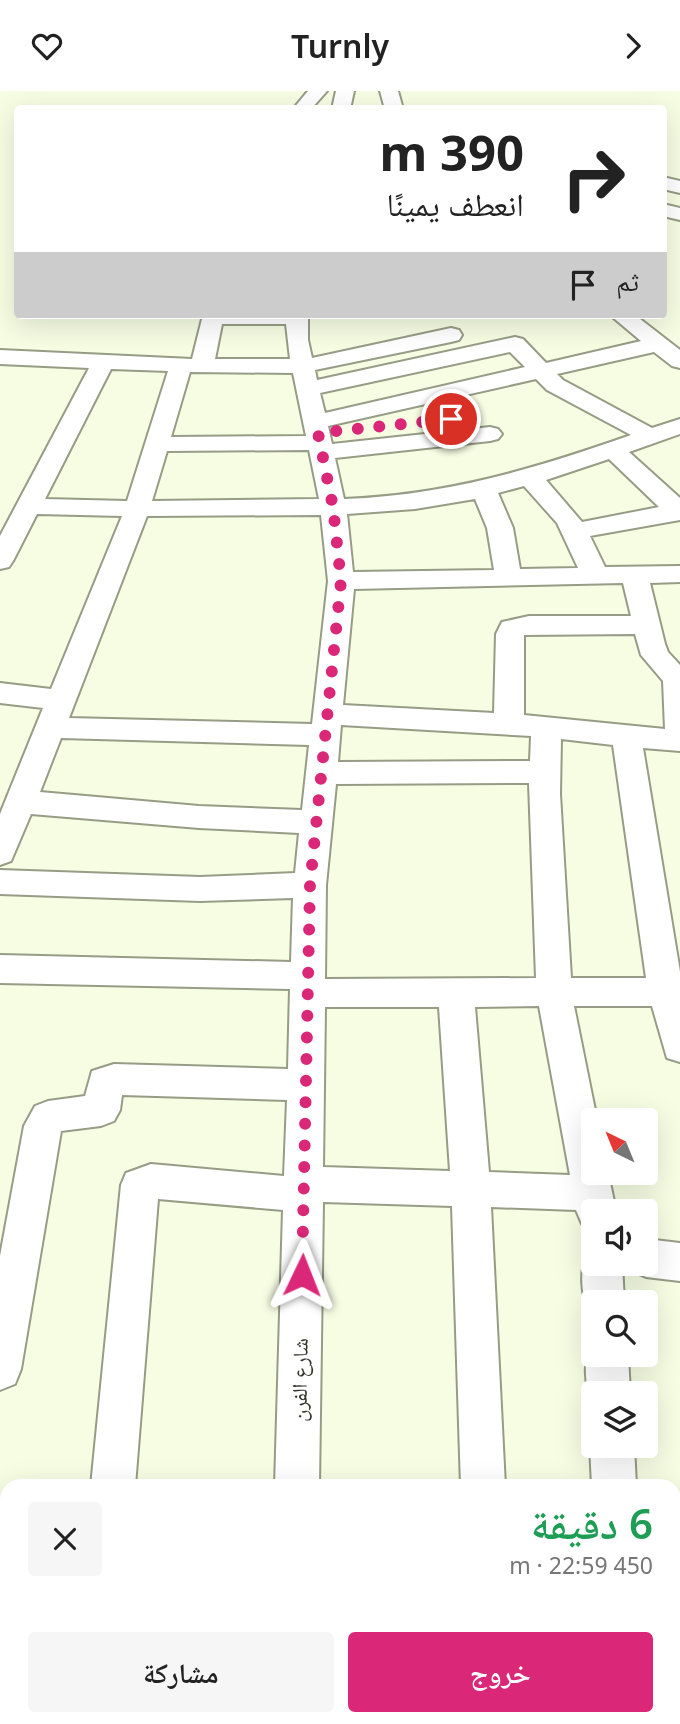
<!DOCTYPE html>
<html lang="ar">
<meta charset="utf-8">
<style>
:root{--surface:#fff;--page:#f6f6f6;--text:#222;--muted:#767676;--accent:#db2777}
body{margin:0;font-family:"Noto Sans","Noto Naskh Arabic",sans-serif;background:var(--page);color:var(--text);direction:rtl;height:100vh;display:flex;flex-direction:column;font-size:26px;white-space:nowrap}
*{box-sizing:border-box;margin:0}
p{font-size:23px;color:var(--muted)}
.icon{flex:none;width:38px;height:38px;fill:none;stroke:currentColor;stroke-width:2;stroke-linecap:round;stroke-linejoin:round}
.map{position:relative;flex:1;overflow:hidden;direction:ltr}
.details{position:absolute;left:0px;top:1388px;width:681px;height:247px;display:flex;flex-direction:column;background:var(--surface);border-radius:21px 21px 0 0;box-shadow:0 7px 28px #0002;direction:rtl}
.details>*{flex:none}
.guide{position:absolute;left:14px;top:14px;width:653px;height:214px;border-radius:7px;box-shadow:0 7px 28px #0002;direction:rtl;background:#fff;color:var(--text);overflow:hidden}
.needle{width:46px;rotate:317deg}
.controls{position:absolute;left:581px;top:1017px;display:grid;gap:14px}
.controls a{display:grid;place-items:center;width:77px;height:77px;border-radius:7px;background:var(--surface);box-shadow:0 7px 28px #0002;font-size:35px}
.pin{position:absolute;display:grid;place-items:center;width:60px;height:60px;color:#fff;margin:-30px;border:4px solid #fff;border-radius:50%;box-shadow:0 2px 7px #0007}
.me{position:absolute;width:77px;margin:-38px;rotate:2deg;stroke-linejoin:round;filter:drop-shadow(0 0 5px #0008)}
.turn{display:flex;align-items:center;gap:24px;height:147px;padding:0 28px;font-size:32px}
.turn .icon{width:91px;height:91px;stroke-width:2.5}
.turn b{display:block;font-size:49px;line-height:60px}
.then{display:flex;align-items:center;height:66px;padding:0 28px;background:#0003;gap:14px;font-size:26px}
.round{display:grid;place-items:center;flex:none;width:74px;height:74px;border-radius:7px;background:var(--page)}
.head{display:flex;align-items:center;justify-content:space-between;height:119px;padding:0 28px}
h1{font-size:42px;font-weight:600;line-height:52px;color:#1e9e55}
.action{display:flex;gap:14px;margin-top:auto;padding:14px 28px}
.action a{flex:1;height:80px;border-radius:7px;background:var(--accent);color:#fff;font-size:28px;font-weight:600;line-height:80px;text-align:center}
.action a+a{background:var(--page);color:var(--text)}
header{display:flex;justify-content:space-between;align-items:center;height:91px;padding:0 28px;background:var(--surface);font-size:32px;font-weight:600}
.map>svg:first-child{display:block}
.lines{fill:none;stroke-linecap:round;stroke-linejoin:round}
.minor-casing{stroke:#969c85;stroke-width:4}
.minor{fill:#fff;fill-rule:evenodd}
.route{stroke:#db2777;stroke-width:12;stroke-dasharray:0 21.6}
.labels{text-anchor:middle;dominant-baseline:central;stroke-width:7;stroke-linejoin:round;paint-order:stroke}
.street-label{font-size:21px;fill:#34362c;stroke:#fff}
</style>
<header><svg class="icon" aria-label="forward" viewBox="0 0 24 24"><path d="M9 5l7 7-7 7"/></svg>Turnly<svg class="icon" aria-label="heart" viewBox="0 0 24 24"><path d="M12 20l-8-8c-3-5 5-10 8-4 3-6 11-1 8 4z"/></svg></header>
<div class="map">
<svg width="680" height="1633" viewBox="0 0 680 1633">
<rect width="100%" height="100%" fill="#f6fde3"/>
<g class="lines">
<g class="minor-casing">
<path id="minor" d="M308,0H327L311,18H293Z
M336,0H354L350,18H332Z
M380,0H398L403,18H385Z
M663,86L680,90V102L663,98Z
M663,113L680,117V129L663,125Z
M203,224H308V249L312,267L451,237L459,239L462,244L459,249L451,251L315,279L317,289L515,246L523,248L546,272L641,250L610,224H635L680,259V277L672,275L654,261L557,283L563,289L652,337L680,328V343L629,361L680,407V429L590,445L605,476L680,475V491L650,492L665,553L668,561L680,574V660L643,657L680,881V971L667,967L652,915H574L597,1029H593V1082H608L616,1120H593V1137L582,1133L576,1119L491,1116L505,1395H461L452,1115L323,1111L319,1395H275L283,1119L158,1108L135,1395H91L121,1094L126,1082L151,1073L284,1085L287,1009L122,1004L120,1019L114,1030L101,1035L61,1040L21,1278L15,1293L0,1299V1165L24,1035L35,1015L48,1010L85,1005L92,980L114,973L288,978L290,898L0,892V864L291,871L293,807L200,810L0,803V779L200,786L295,782L299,742L199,737L31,723L11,770L0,774V723L43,617L0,612V592L51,598L122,425L37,423L13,470L9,476L0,478V445L89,277L0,273V259L192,268ZM222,233H286L290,268H215ZM510,261L525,276L325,322L320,302ZM111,278L168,280L127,410L45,408ZM190,281L293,282L306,345L171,346ZM536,288L547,299L631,344C534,378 447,404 344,408L335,367L490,350L498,348L502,343L498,338L490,336L332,353L328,335ZM309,359L319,408L152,410L167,360ZM609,368L659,416L582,431L546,389ZM524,395L557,432L578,477L520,478L513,437L498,402ZM475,408L487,437L494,479L353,481L347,423L415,418ZM321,424L328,490L312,633L69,627L147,425ZM623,492L631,525H529L502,531L496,543L494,622L343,614L354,498ZM635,543L641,564L663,590L665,638L524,624V544ZM341,634L531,645L530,670L338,671ZM61,647L309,654L302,719L199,715L40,701ZM561,648L613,654L646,887H571L560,703ZM529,692L536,887L325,888L326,794L336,693ZM539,915L570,1084L489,1081L475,916ZM325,916H439L450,1080L323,1076Z
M646,1148L680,1152V1190L646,1186L632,1180L628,1172H646Z
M593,1157V1172H622L624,1211H593V1226L590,1225C581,1204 579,1179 588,1159Z
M593,1249V1264H628L630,1302H593V1315C585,1296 582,1268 593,1249Z
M593,1346V1354H634L636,1395H592L590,1354Z
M0,1455H7V1501H0Z
M674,1531H680V1579H674Z
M66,1628H115L116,1633H66Z
M263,1628H313L312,1633H262Z
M468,1628H517L518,1633H468Z
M623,1628H672L674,1633H624Z"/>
</g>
<use href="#minor" class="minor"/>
</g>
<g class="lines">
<path class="route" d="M302,1184L310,794L341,490L333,416L318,342L451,328"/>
</g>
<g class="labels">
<g class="street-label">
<text transform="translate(299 1289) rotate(-89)">شارع الفرن</text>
</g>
</g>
</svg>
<div class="controls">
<a><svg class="needle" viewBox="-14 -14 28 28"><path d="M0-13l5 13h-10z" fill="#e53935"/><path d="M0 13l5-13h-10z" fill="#767676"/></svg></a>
<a><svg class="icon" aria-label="sound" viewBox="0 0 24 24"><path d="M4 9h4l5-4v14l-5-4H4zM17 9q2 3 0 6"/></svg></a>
<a><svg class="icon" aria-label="search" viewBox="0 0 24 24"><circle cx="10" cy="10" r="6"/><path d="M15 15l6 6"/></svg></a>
<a><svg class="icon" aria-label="layers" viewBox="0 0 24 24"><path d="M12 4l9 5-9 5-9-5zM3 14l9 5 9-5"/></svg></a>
</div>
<div class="pin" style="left:451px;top:328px;background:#d93025"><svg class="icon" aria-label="arrive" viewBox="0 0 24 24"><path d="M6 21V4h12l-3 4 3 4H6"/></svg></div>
<svg class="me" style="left:302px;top:1184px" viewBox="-20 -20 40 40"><path d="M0-17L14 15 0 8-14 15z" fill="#db2777" stroke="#fff" stroke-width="4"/></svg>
<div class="guide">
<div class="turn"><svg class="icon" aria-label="right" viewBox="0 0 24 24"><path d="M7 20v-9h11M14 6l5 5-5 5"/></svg><div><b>390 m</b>انعطف يمينًا</div></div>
<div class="then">ثم<svg class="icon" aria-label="arrive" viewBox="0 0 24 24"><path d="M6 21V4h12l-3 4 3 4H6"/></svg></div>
</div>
<section class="details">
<div class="head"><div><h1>6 دقيقة</h1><p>450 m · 22:59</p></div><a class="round"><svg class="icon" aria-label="close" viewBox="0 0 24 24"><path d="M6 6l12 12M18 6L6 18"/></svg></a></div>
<div class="action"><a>خروج</a><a>مشاركة</a></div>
</section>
</div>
